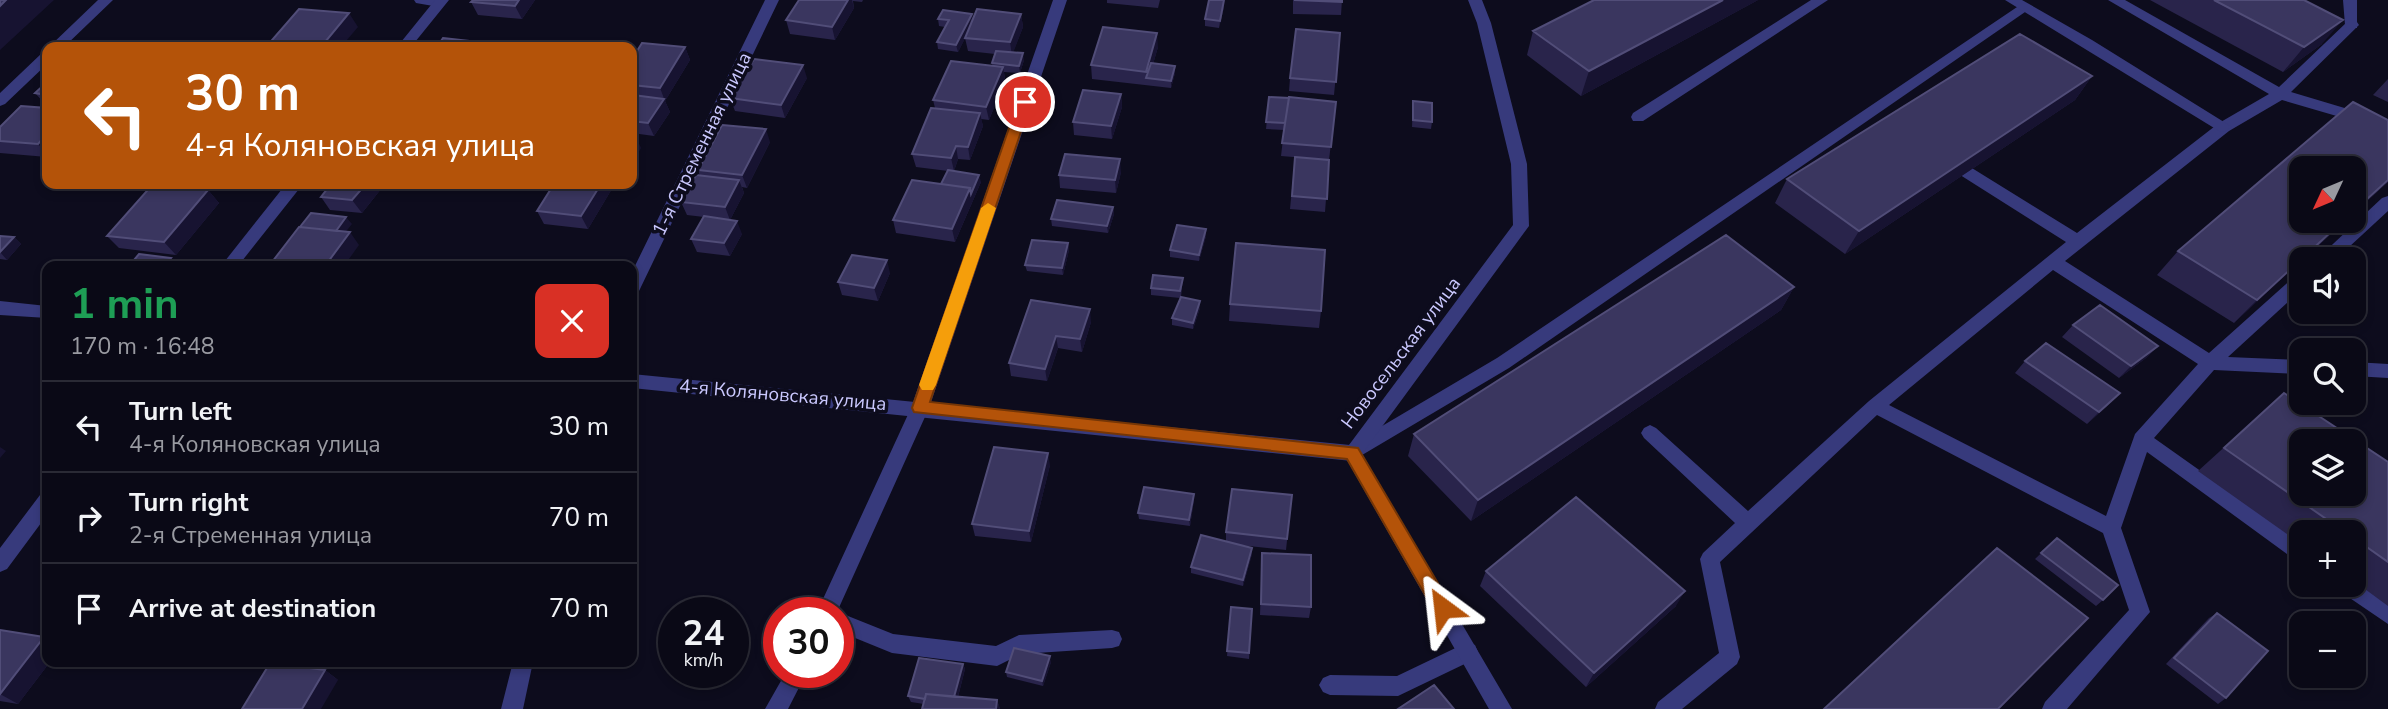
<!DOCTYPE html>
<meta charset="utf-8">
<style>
:root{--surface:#0a0916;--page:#181723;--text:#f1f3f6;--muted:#999aa1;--line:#2a2a35}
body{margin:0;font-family:"Nunito Sans",sans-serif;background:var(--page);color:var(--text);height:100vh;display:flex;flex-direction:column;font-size:26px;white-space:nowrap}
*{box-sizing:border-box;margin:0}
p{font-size:23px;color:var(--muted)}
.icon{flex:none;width:38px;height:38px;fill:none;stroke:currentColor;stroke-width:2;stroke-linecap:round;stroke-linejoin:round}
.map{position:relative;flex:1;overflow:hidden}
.drawer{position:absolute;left:42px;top:261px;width:595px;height:406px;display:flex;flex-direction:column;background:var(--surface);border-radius:14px;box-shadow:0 4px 10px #0003,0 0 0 2px var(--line)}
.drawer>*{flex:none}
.hud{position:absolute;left:42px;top:42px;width:595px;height:147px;border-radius:14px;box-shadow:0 4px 10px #0003,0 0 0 2px var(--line);background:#b45309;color:#fff;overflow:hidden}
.needle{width:46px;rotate:226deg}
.tools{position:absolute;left:2289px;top:156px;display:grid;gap:14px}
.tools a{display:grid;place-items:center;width:77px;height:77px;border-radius:14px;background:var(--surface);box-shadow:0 4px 10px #0003,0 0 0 2px var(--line);font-size:35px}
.speed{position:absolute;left:658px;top:597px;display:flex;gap:14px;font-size:35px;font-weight:700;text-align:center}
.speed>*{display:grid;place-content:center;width:91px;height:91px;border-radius:50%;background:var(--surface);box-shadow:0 4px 10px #0003,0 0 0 2px var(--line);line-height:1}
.speed small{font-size:18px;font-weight:400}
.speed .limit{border:10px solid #d22;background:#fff;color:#111}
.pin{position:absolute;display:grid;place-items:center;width:60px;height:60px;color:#fff;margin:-30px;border:4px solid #fff;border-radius:50%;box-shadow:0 2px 7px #0007}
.me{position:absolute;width:77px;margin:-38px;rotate:330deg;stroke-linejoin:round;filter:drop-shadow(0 0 5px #0008)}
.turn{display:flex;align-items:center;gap:24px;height:147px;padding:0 28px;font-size:32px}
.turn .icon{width:91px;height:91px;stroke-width:2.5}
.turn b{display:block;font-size:49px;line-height:60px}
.round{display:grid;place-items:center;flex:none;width:74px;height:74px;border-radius:14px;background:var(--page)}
.overview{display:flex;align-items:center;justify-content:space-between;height:119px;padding:0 28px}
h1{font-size:42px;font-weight:700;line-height:52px;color:#1e9e55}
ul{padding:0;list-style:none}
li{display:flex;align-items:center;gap:21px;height:91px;padding:0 28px;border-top:2px solid var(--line)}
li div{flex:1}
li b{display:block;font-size:26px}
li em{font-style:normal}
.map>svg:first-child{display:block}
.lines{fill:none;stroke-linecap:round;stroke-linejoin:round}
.lane{fill:#373a7c;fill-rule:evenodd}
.street{fill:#373a7c;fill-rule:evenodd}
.wall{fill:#29244b}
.shaded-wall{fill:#171331}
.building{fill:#3a365f;stroke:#514d78;stroke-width:2;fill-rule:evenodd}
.route{fill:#b45309;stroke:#753606;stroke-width:2}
.slow{fill:#f59e0b}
.labels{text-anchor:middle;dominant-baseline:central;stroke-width:7;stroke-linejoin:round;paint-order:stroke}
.street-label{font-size:19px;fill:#cac8fe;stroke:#0d0c1d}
</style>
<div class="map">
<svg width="2388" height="709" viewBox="0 0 2388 709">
<rect width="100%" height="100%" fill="#0d0c1d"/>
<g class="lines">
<path class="lane" d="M414,0H444L446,3L439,7L416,3Z
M1811,0H1828L1643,121H1633L1631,117L1633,113Z
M2108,0H2125L2279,87L2347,22H2357L2359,25L2291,92L2388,121V131L2282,100L2229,131L2065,261L2209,353L2295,276L2301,274V290L2228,357L2301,360V374L2214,370L2154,438L2301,542V562L2294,559L2147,452L2121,528L2150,612L2067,709H2042L2045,702L2129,610L2103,533L1877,415L1720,562L1740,657L1737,664L1682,709H1655L1658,702L1719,653L1700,559L1703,553L1735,523L1644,438L1641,433L1644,428L1650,425L1656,428L1748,511L1869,401L2066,242L1957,173L1954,169L1957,165H1967L2077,233L2219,123L2269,94ZM2053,270L2198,364L2135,434L2106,516L1889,405Z
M2023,3L2028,4V10L1509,368L1352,461L632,388V374L1350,445L1497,358Z
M2388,196V211L2336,259H2317L2382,198Z
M0,301L47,306V318L0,315Z
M2354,362L2388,364V378L2354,376Z
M2354,579L2388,603V624L2338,590L2335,584H2354Z
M836,612H838L893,634L996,646L1019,635L1112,630L1119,632L1122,639L1119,646L1112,648L1021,654L997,666L892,653L838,631V612Z
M1468,642L1475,645L1478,652L1475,659L1398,696L1330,695L1323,692L1319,685L1323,678L1330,675L1397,676Z"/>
<path class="street" d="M98,0H113L64,47H49Z
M435,0H449L411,47H397Z
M765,0H779L640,289L638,293L632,295V272Z
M1053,0H1067L929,408L837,612H817L911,408Z
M1468,0H1482L1491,23L1527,164L1529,226L1362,454L1512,709H1489L1343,453L1513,225L1511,164L1477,23Z
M2005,0H2022L2092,40L2232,127L2224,132L2219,131Z
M2343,0H2357V28H2347L2345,25Z
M47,51V64L5,104L0,106V93L42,53Z
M286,184H303L238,266H221Z
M47,493V515L7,569L0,572V548L40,495Z
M513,662H533L523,709H501Z
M786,672H807L788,709H765Z"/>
</g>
<path class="wall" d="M535,0L522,19L478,15L471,2Z
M799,0H863L862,2L853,1L854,8L835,40L790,34L786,20Z
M1107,0H1160L1158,8L1107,3Z
M1224,0V7L1219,28L1205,26V19Z
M1293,0H1342L1341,15L1293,14Z
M1758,0L1581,96L1527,55L1533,31Z
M2150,0H2304L2322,44L2283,72Z
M1021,14L1023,27L1013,52L1024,60L1020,73L1004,72L1005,80L989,120L981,119L983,126L970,160L958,159L954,171L981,182L955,242L896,233L893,220L941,184L948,171L916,167L912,154L935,108L933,100L992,65L995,54L968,51L965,38L967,34L958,52L938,49L937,42L945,27L939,26L938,19H973Z
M1340,33L1334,95L1289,91L1290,78Z
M685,47L690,60L665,101L670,112L654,136L632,133V59Z
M1158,47L1153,64L1175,66V73L1171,88L1092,79L1091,65Z
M2092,76L2075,100L1845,254L1775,203L1787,179Z
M807,78L785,118L735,111L730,98Z
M2388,79V102L2373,95Z
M47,82V106L35,93Z
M1121,94L1122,107L1112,139L1074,135L1073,122Z
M1269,97L1336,102L1329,160L1325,212L1290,209L1295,157L1305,158L1281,156L1284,130L1266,129Z
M1413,101L1432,122L1431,129L1412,127Z
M47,108V157L0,153V127Z
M2388,120V182L2354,213V168L2346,220L2304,259H2301L2234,323L2157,275L2178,251Z
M770,142L747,188L742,187L744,193L730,220L711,217L742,234L730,256L697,252L691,239L704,217L687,215L681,202L700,176L698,170Z
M1121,172L1116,193L1060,188L1059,175Z
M385,184L362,213L330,210L321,197Z
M613,187L588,229L544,224L537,211Z
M208,190L219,203L176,255L119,248L107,236Z
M1113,207L1114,214L1108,233L1052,226L1051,219Z
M0,236L14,237L21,244L7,260L0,259Z
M1206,236L1199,261L1170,257V250Z
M1068,243L1069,250L1063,275L1027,271L1025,265Z
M890,273L878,301L842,295L838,282Z
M1183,278L1181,297L1200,301V308L1193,329L1172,325V318L1180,298L1151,295V288Z
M1794,287L1781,310L1471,521L1408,456L1414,434Z
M1031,300L1091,322L1082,352L1058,348L1047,381L1011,376L1009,363Z
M1230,304L1321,311L1319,328L1229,321Z
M2073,325L2158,346L2146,358L2119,378L2062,337Z
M2025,361L2108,405L2087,424L2015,373Z
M2284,393L2388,462V606L2354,581V532H2301V544L2198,471Z
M1050,465L1031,542L975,536L972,524Z
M1292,495L1286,550L1239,545L1252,554L1243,586L1191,573V567L1226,541V532Z
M1194,500L1190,526L1139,519L1138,513Z
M2057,538L2103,600L2096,606L2035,559Z
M1262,553L1311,607L1309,618L1260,615Z
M1486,571L1676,606L1586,687L1480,586Z
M1231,607L1252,609L1249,659L1227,656Z
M2217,613L2226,698L2218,704L2166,664L2209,618Z
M0,630L47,662H50L18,704L0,701Z
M258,662H307L304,667L325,670L338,680L264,666Z
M1051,662L1043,686L1007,677L1006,672Z
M963,664L965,669L958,697L997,700L1000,709H922L924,704L911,702L908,696Z"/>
<path class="shaded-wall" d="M6,0H54L0,50V6Z
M519,0H535L522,19L515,6Z
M848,0H852L854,8L835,40L832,27Z
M1224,0V7L1219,28L1220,21Z
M1723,0H1758L1581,96L1589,71Z
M349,13L358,27L341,47H321Z
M972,14L974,21L958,52L956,45Z
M1021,14L1023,27L1012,56L1010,42Z
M2343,20L2322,44L2283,72L2304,47Z
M1157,33L1158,47L1149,78H1146V72Z
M479,42L482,47H475Z
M685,47L690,60L665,101L660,88Z
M1023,53L1024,60L1020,73L1019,66Z
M803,65L807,78L785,118L781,105Z
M1175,66V73L1171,88V81Z
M1003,67L1005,80L989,120L986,107Z
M2092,76L2075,100L1845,254L1859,231Z
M1121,94L1122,107L1112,139L1111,126Z
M664,99L670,112L654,136L648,123Z
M980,113L983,126L970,160L968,147Z
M766,129L770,142L747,188L742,175Z
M47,134V154L38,144Z
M635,135L641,148L632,164V141Z
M956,146L958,159L954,171L951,158Z
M1120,159L1121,172L1116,193L1115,180Z
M979,175L981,182L955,242L952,229L970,188Z
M739,180L744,193L730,220L725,207Z
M2388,180V182L2354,213V211Z
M366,184H385L362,213L352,200Z
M601,184H612L613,187L588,229L581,216Z
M208,190L219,203L176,255L164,242Z
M1113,207L1114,214L1108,233L1107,226Z
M346,217L352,224L340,239L334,232Z
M2344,220H2346L2304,259H2302Z
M737,221L742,234L730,256L724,243Z
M1206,229V236L1199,261V255Z
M350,232L359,245L344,266H325Z
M14,237L21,244L7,260L0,252Z
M1068,243L1069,250L1063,275L1062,268Z
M171,258L177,265L176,266H164Z
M887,260L890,273L878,301L874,288Z
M2301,260V261L2234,323L2257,300Z
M1794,287L1781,310L1471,521L1478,500Z
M1200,301V308L1193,329V323Z
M1090,309L1091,322L1082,352L1080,339Z
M1056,336L1058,348L1047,381L1045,369Z
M2158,346L2146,358L2119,378L2131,366Z
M2120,393L2108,405L2087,424L2099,412Z
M0,447L6,451L0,458Z
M1048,453L1050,465L1031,542L1029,531Z
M1194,494V500L1190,526L1189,520Z
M1252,548V554L1243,586V580Z
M1685,591L1676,606L1586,687L1594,673Z
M44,637L47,639V662H50L18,704L0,694Z
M1050,656L1051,662L1043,686L1042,681Z
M297,662H307L304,668Z
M963,664L965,669L955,708L953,702Z
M325,670L338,680L321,709H302Z
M997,700L1000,709H996Z"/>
<path class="building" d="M0,0H6L0,6Z
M473,0H519L515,6L471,2Z
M799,0H848L832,27L786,20Z
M1209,0H1224L1220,21L1205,19Z
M1294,0H1342V2Z
M1594,0H1723L1589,71L1533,31Z
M2214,0H2304L2343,20L2304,47Z
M299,9L349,13L321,47H266Z
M977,9L1021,14L1010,42L965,38Z
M943,10L972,14L956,45L937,42L949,20L938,19Z
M1103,27L1157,33L1146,72L1091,65Z
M1296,29L1340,33L1336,82L1290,78Z
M2020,34L2092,76L1859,231L1787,179Z
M443,38L479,42L475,47H437Z
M642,43L685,47L660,88L632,85V59Z
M996,51L1023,53L1019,66L992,63Z
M754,59L803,65L781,105L730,98Z
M951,61L1003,67L986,107L933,100Z
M1151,63L1175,66L1171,81L1146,78Z
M47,82V95L35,93Z
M1083,90L1121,94L1111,126L1073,122Z
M633,95L664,99L648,123L632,121V96Z
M1269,97L1289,98L1285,123L1266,122Z
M1289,97L1336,102L1331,147L1282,143Z
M1413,101L1432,103V122L1413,120Z
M2353,102L2388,120V180L2354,211V168H2301V220H2344L2257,300L2178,251Z
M21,106L47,108V134L38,144L0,141V127Z
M931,108L980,113L968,147L956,146L951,158L912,154Z
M722,125L766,129L742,175L698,170Z
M1065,154L1120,159L1115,180L1059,175Z
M1295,157L1329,160L1327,199L1292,196Z
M948,170L979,175L971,194L970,188L941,184Z
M696,175L739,180L725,207L681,202Z
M912,180L970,188L952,229L893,220Z
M153,184L208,190L164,242L107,236Z
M331,184H366L352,200L321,197Z
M554,184H601L581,216L537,211Z
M1057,200L1113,207L1107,226L1051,219Z
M311,213L346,217L336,231L300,227Z
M704,216L737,221L724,243L691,239Z
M1177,225L1206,229L1199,255L1170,250Z
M299,227L350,232L325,266H269Z
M1726,235L1794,287L1478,500L1414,434Z
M0,236L14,237L0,252Z
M1032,240L1068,243L1062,268L1025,265Z
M1236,243L1325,250L1321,311L1230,304Z
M139,254L171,258L164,266H129Z
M852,255L887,260L874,288L838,282Z
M1153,275L1183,278L1180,291L1151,288Z
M1181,297L1200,301L1193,323L1172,318Z
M1031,300L1090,309L1080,339L1056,336L1045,369L1009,363Z
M2100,305L2158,346L2131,366L2073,325Z
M2046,343L2120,393L2099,412L2025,361Z
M2284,393L2388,462V562L2354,538V532H2345L2224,448ZM2301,441H2354V494H2301Z
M994,447L1048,453L1029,531L972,524Z
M1144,487L1194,494L1189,520L1138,513Z
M1232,489L1292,495L1287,539L1226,532Z
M1576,497L1685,591L1594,673L1486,571Z
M1201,535L1252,548L1243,580L1191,567Z
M2057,538L2118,585L2103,600L2041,553Z
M1997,548L2088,618L1998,709H1824Z
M1262,553L1311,555V607L1261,604Z
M1231,607L1252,609L1249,653L1227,651Z
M2217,613L2268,651L2226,698L2174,658Z
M0,630L44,637L0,694Z
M1014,648L1050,656L1042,681L1006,672Z
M919,658L963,664L954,697L926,694L925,699L908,696Z
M270,663L325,670L302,709H242Z
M1434,685L1454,709H1398Z
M926,694L997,700L996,709H922Z"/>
<path class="route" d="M1025,98L1031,102L930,402L1358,448L1449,602L1452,608L1449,614L1443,616L1436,614L1347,459L914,412L912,408L1018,102Z"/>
<path class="slow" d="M988,203L996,208L936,385L933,390H922L919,385L981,208Z"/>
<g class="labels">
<g class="street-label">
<text transform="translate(702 144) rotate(-64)">1-я Стременная улица</text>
<text transform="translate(1401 353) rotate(-53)">Новосельская улица</text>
<text transform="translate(783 395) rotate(5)">4-я Коляновская улица</text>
</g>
</g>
</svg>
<div class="tools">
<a><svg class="needle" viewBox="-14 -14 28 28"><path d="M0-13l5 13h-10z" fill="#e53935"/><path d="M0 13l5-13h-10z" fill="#999aa1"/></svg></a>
<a><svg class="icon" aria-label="sound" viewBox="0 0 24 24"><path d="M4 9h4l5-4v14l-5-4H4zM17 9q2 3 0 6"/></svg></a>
<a><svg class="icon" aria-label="search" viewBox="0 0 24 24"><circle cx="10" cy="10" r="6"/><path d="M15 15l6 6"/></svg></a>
<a><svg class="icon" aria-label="layers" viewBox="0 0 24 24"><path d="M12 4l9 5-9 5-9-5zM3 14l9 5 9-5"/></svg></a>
<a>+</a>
<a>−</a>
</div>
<div class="speed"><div>24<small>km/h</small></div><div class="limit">30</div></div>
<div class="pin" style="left:1025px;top:102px;background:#d93025"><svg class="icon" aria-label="arrive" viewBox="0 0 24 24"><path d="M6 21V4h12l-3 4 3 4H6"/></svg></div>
<svg class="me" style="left:1443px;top:608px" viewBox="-20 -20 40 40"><path d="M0-17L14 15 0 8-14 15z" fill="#b45309" stroke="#fff" stroke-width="4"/></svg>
<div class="hud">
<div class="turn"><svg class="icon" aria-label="left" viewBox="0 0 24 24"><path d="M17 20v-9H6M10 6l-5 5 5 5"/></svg><div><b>30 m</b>4-я Коляновская улица</div></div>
</div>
<section class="drawer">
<div class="overview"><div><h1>1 min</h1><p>170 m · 16:48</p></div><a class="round" style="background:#d93025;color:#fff"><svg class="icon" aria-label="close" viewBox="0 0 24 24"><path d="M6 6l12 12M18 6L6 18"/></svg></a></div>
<ul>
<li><svg class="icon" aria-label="left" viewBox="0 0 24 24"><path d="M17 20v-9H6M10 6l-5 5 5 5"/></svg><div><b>Turn left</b><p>4-я Коляновская улица</p></div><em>30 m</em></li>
<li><svg class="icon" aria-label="right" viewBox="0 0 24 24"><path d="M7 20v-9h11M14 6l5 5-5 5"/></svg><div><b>Turn right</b><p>2-я Стременная улица</p></div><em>70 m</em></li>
<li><svg class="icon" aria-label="arrive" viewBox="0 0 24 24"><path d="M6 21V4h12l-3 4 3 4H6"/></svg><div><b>Arrive at destination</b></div><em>70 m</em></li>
</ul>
</section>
</div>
